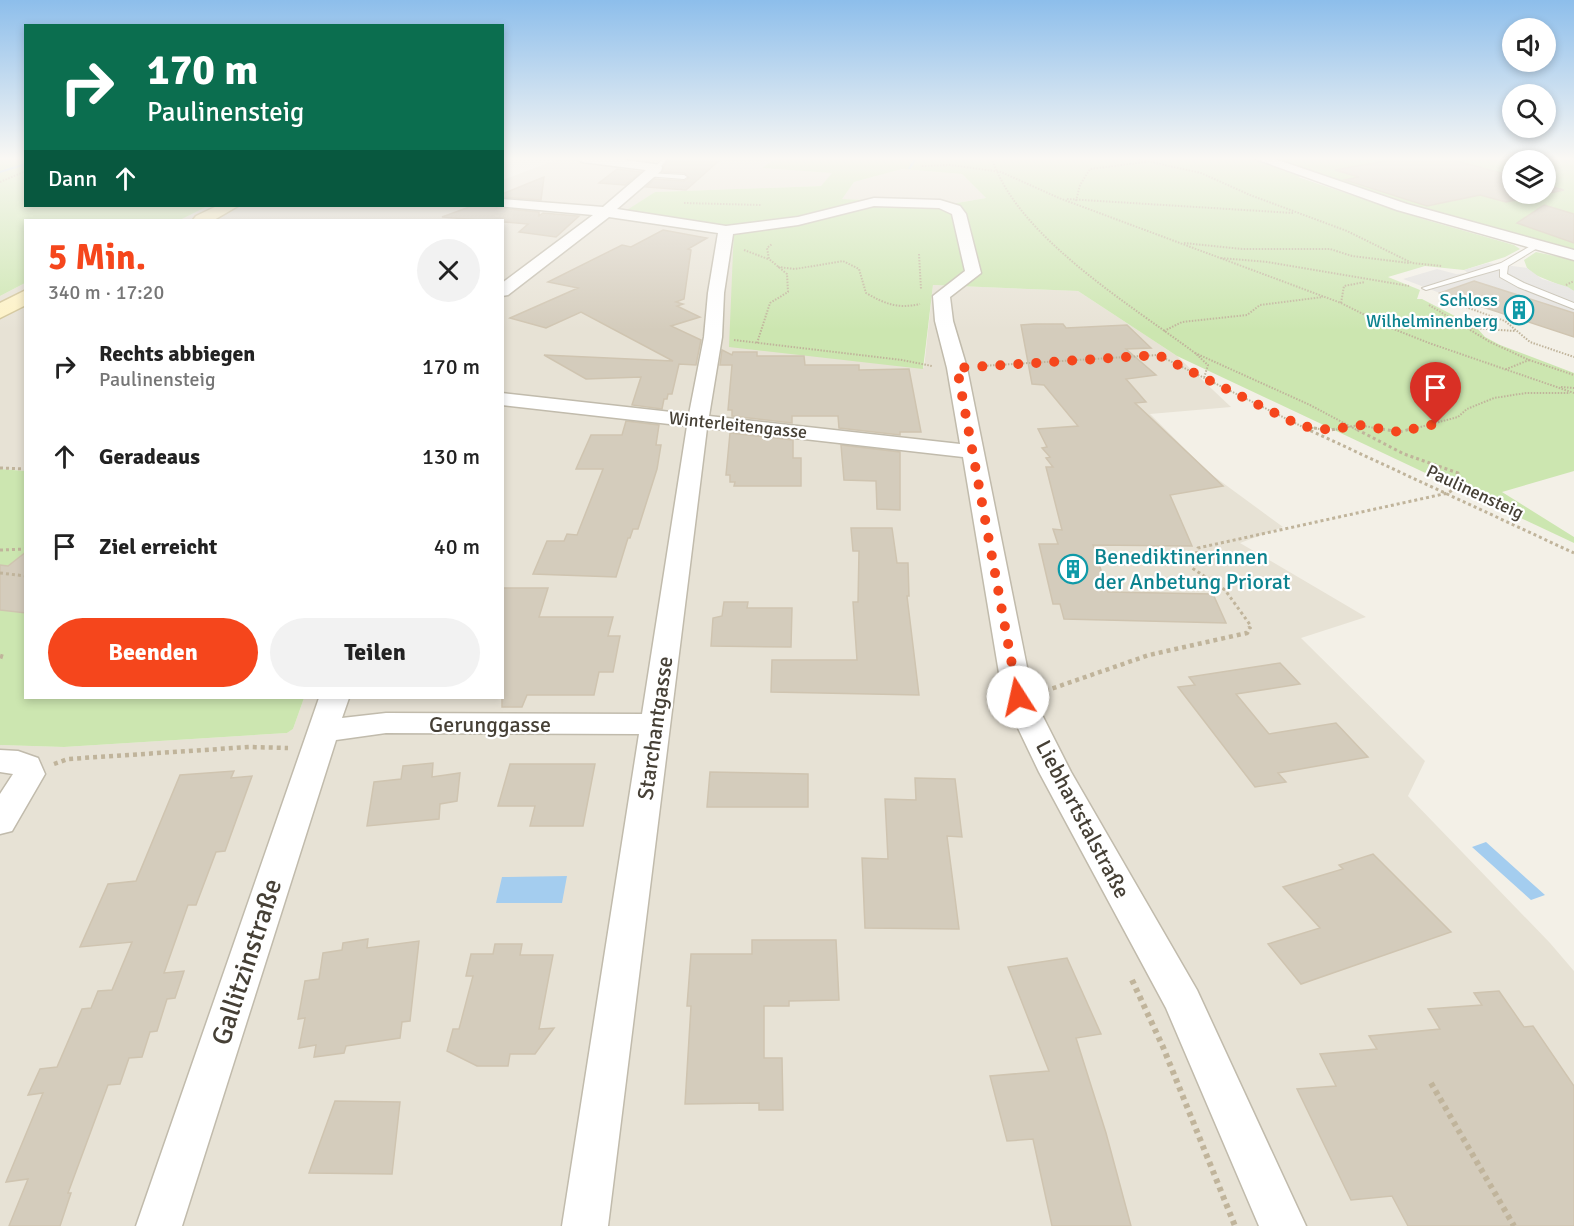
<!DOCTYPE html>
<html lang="de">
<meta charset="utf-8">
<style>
:root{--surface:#fff;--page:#f2f2f2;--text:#222;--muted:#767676;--accent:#f5461c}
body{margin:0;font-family:Signika,sans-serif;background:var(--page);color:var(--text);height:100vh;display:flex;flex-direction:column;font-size:22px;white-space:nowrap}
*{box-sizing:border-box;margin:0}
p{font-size:20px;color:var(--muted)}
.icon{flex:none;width:33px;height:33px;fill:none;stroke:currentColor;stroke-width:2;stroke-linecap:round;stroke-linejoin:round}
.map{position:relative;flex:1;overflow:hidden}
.side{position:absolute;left:24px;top:219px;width:480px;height:480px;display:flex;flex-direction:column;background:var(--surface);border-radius:0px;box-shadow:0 3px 9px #0003}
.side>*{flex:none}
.top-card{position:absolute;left:24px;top:24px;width:480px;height:183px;border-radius:0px;box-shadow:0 3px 9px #0003;background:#0b6e4f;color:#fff;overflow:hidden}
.controls{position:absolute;left:1502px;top:18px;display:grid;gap:12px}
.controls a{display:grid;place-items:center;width:54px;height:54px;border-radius:50%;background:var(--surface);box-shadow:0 3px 9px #0003;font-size:30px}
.pin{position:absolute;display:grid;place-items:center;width:51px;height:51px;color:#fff;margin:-62px -26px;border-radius:50% 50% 50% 0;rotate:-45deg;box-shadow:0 0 6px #0007}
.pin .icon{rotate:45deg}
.me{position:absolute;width:66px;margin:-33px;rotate:350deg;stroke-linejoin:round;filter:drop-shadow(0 0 4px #0008)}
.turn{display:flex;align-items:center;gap:21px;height:126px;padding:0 24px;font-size:27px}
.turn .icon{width:78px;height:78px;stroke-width:2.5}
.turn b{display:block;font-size:42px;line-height:51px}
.then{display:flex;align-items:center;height:57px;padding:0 24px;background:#0003;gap:12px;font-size:22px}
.round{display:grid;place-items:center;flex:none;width:63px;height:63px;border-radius:32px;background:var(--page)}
.overview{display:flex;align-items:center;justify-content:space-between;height:102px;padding:0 24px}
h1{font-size:36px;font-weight:700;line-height:45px;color:var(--accent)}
.primary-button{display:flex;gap:12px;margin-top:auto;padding:12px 24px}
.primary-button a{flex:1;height:69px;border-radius:36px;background:var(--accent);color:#fff;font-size:24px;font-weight:700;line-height:69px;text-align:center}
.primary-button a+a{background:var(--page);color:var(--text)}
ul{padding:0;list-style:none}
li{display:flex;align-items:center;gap:18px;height:90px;padding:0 24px}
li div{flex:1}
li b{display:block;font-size:22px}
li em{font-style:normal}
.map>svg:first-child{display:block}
.residential{fill:#e7e2d5}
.green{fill:#cce6b0;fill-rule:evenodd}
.parking{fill:#e4e2df}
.water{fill:#a4cdef}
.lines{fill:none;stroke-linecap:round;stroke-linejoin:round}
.stream{fill:#a4cdef;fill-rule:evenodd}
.building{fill:#d4ccbc;stroke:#cfc4b0;stroke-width:1.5}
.lane-casing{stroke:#c1bbac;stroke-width:2}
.street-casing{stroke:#c1bbac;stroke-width:3}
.secondary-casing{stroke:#d2c598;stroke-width:3}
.path-far3{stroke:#c0b49b;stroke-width:2;stroke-dasharray:1.5 1.5;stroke-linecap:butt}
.path-far2{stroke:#c0b49b;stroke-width:3;stroke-dasharray:3 3;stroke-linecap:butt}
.path-far1{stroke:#c0b49b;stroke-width:4.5;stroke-dasharray:4 4;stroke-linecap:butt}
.path{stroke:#c0b49b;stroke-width:6;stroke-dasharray:4.5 4.5;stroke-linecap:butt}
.lane{fill:#fff;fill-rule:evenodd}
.street{fill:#fff;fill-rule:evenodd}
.secondary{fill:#fdf2c6;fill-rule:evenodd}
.route{stroke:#f5461c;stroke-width:10;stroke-dasharray:0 18}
.labels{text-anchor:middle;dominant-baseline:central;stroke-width:4.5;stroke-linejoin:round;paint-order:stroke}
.far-culture-label{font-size:18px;fill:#0d838f;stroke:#fff;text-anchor:end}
.far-street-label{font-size:18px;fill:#464036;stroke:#fff}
.culture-label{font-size:22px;fill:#0d838f;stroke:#fff;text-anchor:start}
.street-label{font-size:22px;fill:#464036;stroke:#fff}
.near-street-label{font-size:27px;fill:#464036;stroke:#fff}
</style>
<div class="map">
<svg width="1574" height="1226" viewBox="0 0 1574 1226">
<rect width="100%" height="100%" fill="#f3f0e7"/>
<path class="residential" d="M561,158H591L622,164L630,158H777L763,168L833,173L821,186L655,192L628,210L734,227L924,368L933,285L1078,291L1177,356L1231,407L1150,414L1208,472L1283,527L1240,543L1366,617L1301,638L1425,761L1408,796L1550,943L1574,971V1226H0V745L64,747L287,733L293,729L304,698H502V220H180L208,206H502L503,180Z
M902,169L962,174L986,198L951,204L841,199L854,182Z
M25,283V471L0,469V296Z"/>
<path class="green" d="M0,158H25L26,206H208L180,220H26L25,283L0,296Z
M777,158H1574V250L1448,217L1312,173L1298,177L1423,219L1514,245L1520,249L1505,257L1464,270L1425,266L1388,277L1420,290L1417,299H1422L1476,327L1485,337L1500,345L1574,373V471L1502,492L1574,537V543L1177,356L1078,291L933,285L923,369L729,347L734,228L627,210L655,192L821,186L832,173L762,168ZM1512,160H1545V194H1512ZM902,169L962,174L986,198L951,204L842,199L854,182Z
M1536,252L1574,260V291L1533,274L1527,268L1524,260Z
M0,469L25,471L26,698H304L293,729L287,733L64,747L0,745Z"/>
<path class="parking" d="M1488,263L1527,268L1542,279L1568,287L1574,291V313L1561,318L1474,281L1440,293L1403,279L1437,269L1456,274L1468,273L1464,270Z"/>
<path class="water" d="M1486,842L1545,895L1531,900L1472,847Z
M567,876L562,903H496L502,877Z"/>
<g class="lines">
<path class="stream" d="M914,158H918L910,169H908Z
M26,163V165L0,173V171Z"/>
</g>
<path class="building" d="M668,158H722L686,190L646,187L655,179L684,181L689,178L684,173L663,172L664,166L669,160Z
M1402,158H1446L1512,176V194H1545V185L1564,190L1506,202L1480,195L1427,206L1345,180L1359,177L1335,170Z
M617,169L641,172L625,185L599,183Z
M544,177L541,200L502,197V194Z
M1544,205L1574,214V243L1517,223Z
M472,206H495L497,208L539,212V216L543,213L579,216L556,237L519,232L528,224L442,217Z
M663,230L707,238L688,249L691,250L684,299L676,302L683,304L677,306L700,317L671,326L701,340L696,365L679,364L672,394H668L667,399H664L662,409L632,405L641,377L586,379L544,355L673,361L581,312L546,328L510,318L578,288L548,282L622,245L631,247Z
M1474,281L1574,313V337L1440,293Z
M1034,324H1063L1066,328L1127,325L1151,348L1126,349L1156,375L1126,379L1146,402L1135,403L1223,486L1170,495L1192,546L1093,545L1108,592L1213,594L1226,623L1064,619L1060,604H1053L1039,544H1058L1053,529L1062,530L1046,467H1053L1046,458L1050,457L1042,448L1047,447L1038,429L1078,426L1044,385L1032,384L1021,325Z
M722,350L732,355L733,352H757V356H804L805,365H859V370L909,369L921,432H900V435L839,428L838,416H792V423L732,416V410H728L732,365H720Z
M626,421L659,425L656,445H661L657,469L638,529H633L630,538H628L616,577L533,574L547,541H564L567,534L577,535L603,469H576L591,435H622Z
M730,433L793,440V458H801V486H734L735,482H730V475H726Z
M841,445L900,452V510L877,509L876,481L844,480Z
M851,528H892L897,563H908L909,596H907L919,695L771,692L772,660H857L853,602H858L859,551H853Z
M26,552V613L0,610V565L8,566Z
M502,588H548L539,617H613L608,636H620L613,672H599L594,695H527L522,707H502Z
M724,602H748L747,608H792L791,647L711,646L713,618L722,616Z
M1280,663L1300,684L1236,694L1269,734L1336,723L1368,757L1278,773L1286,782L1255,787L1178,687L1195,685L1189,677Z
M433,763L432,777L460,773L457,801L440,804L439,819L367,826L374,782L401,779L403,766Z
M510,764H595L583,826H530L535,806H498Z
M234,771L231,778L252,776L225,851L216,852L196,905H188L164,973L184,971L175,998L167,999L157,1031L150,1032L142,1057L129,1058L120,1084L108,1085L68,1193H71L60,1226H9L28,1179L6,1182L43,1093L28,1095L40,1069L57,1067L82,1009L91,1008L98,991L112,990L132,942L80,947L108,884L136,881L180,775Z
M710,772L808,774V807H707Z
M915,778L955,779L962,837L947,836L959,929L865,928L862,858L888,859L885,799L916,800Z
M1373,854L1451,932L1301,984L1268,944L1320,928L1283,887L1343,869L1339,865Z
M368,939L367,948L419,941L410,1021L402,1022L400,1038L346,1046L344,1053L314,1057L316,1045L299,1048L305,1018L298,1019L305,981L319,979L323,953L342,950L343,943Z
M752,940H836L839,1000L789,1001V1006H764V1058H782L783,1110H759V1103L685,1104L691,1006H687L691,954H752Z
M495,944H522L520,955H553L539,1029L554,1028L535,1054H510L508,1066H477L447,1051L453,1029H459L473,976H466L471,954H493Z
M1067,958L1101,1034L1076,1038L1106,1133L1131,1226H1052L1033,1139L1007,1141L990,1076L1049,1071L1008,967Z
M1499,991L1524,1027L1533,1026L1574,1086V1226H1408L1392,1196L1351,1200L1297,1089L1336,1086L1320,1054L1377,1049L1369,1036L1440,1029L1428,1009L1482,1005L1474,993Z
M335,1101L400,1102L392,1174L309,1173Z"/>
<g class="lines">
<g class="lane-casing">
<path id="lane" d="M662,159L667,160L658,169H654Z
M648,173L684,175L687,177L684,179L646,176Z
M1536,243H1539V247L1508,266L1507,274L1524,283L1574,303V309L1518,287L1500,277V269L1426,290L1422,288L1501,263Z"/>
</g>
<g class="street-casing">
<path id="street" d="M576,158H611L661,165L662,168L661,171L617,209L726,226L798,217L874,198L940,200L960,206L966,214L981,273L950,297L953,321L967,368L1033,697L1071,772L1197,990L1306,1226H1259L1166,1008L1039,772L1003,697L963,457L707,428L608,1226H562L639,734L386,733L336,740L182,1226H136L319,698H349L342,718L386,713L642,714L687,426L502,405V393L689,414L704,337L708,293L718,233L609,217L508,295L502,296V283L593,215L497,206H502V199L603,207L646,170L582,162ZM874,206L939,208L952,214L965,271L933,296L935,321L947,368L960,444L709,416L722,337L724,293L733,234L798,225Z
M1253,158H1272L1407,204L1574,250V260L1397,210Z
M0,750L18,751L38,758L45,774L12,831L0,834V794L13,774L0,772Z"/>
</g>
<g class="secondary-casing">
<path id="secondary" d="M217,206H238L214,220H193L196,216Z
M26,290V305L0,318V303Z"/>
</g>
<path class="path-far3" d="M992,158C1016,236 1131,305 1195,353L1208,365L1204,378
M1133,158L1201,173L1250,195L1347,231L1412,263L1442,266
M922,166L951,165L1001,172L1059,198L1341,303L1391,328L1429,343L1574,393
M0,182L26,171
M1067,199L1293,213
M1076,201L1080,185L1090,169L1146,162
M684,203L761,205
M1184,243L1242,249H1330L1352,256L1409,263
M744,250L768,259
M919,254L921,289
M1221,258L1268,262L1409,286
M778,267L795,269L843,261L859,269L866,293C885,304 898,309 920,304
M1566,285L1574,281
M1446,300L1505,321L1530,342L1574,357
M1341,303L1344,286L1365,282
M1429,305L1490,342L1529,360L1504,370
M1471,328L1515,331
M1164,331L1182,322L1247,315L1260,305L1323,297
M734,340L902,360L932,366
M757,343L770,303L788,292L787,274L769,259L767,248L772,244
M1195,353L1310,405L1357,430
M1529,360L1574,375
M981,366L1158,355L1309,430
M1561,387L1574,388
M1306,427L1326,430
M1333,430L1359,425L1385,430
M1409,430L1458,417L1467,409L1494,398L1526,393H1570"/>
<path class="path-far2" d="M1305,428L1574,553
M1314,428L1330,430L1342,428
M1376,428L1399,432L1415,428
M0,468L26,469
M0,550L26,549
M0,573L26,576
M1249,629L1251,626L1225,590L1192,568L1198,548L1448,493L1459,486L1458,473L1404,454L1354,428"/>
<path class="path-far1" d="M0,656L3,657
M1045,691L1149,655L1247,633L1250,627
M54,764L68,759L249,747L288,748"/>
<path class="path" d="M1132,980L1163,1047L1235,1226
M1431,1083L1514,1226"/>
<use href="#lane" class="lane"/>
<use href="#street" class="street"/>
<use href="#secondary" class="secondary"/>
</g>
<linearGradient id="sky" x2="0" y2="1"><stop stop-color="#8dbeeb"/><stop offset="0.48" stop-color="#faf8f4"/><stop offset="1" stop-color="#faf8f4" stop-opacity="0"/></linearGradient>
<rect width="1574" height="330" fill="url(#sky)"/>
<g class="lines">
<path class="route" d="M1018,697L957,368L1158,355L1301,426L1330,430L1359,425L1399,432L1436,424"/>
</g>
<defs>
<g id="building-ring" transform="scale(1.5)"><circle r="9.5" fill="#fff" stroke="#0f9aa8" stroke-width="1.5"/><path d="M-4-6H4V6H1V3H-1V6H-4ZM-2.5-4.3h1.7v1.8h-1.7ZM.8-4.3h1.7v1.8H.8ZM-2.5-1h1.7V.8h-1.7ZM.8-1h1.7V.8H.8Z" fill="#0f9aa8"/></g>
</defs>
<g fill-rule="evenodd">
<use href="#building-ring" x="1519" y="310"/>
<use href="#building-ring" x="1073" y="569"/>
</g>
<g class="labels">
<g class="far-culture-label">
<text x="1498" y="300">Schloss<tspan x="1498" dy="21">Wilhelminenberg</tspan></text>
</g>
<g class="far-street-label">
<text transform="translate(738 425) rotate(6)">Winterleitengasse</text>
<text transform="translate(1475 492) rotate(25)">Paulinensteig</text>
</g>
<g class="culture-label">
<text x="1094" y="556">Benediktinerinnen<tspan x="1094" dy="25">der Anbetung Priorat</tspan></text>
</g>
<g class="street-label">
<text x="490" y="724">Gerunggasse</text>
<text transform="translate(655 728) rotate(-82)">Starchantgasse</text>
<text transform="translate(1083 819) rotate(62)">Liebhartstalstraße</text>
</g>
<g class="near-street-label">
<text transform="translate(247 962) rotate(-72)">Gallitzinstraße</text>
</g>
</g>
</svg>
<div class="controls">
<a><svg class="icon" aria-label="sound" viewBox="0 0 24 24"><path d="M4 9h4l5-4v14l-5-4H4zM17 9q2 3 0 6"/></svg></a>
<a><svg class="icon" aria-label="search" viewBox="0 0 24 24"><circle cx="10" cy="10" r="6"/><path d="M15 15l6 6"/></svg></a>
<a><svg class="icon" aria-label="layers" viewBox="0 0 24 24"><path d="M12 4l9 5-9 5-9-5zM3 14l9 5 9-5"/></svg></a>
</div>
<div class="pin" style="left:1436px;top:424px;background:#d93025"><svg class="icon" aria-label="arrive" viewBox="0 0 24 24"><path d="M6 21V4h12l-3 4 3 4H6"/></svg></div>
<svg class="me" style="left:1018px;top:697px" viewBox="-20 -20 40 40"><circle r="19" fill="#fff"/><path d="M0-13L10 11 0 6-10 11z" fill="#f5461c"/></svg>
<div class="top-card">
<div class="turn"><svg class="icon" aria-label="right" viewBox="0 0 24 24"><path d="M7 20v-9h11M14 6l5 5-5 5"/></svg><div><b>170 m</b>Paulinensteig</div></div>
<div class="then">Dann<svg class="icon" aria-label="ahead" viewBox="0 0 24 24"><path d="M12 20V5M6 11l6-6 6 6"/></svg></div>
</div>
<section class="side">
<div class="overview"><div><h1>5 Min.</h1><p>340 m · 17:20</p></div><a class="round"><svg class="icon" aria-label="close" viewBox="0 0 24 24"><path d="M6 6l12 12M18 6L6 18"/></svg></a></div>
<ul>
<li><svg class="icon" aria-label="right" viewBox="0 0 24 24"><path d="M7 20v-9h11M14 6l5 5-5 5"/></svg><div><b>Rechts abbiegen</b><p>Paulinensteig</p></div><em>170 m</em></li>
<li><svg class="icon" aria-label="ahead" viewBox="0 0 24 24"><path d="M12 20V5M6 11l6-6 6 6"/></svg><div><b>Geradeaus</b></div><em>130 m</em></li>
<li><svg class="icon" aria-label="arrive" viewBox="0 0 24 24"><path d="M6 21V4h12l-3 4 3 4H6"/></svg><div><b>Ziel erreicht</b></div><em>40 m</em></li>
</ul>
<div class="primary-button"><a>Beenden</a><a>Teilen</a></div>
</section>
</div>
